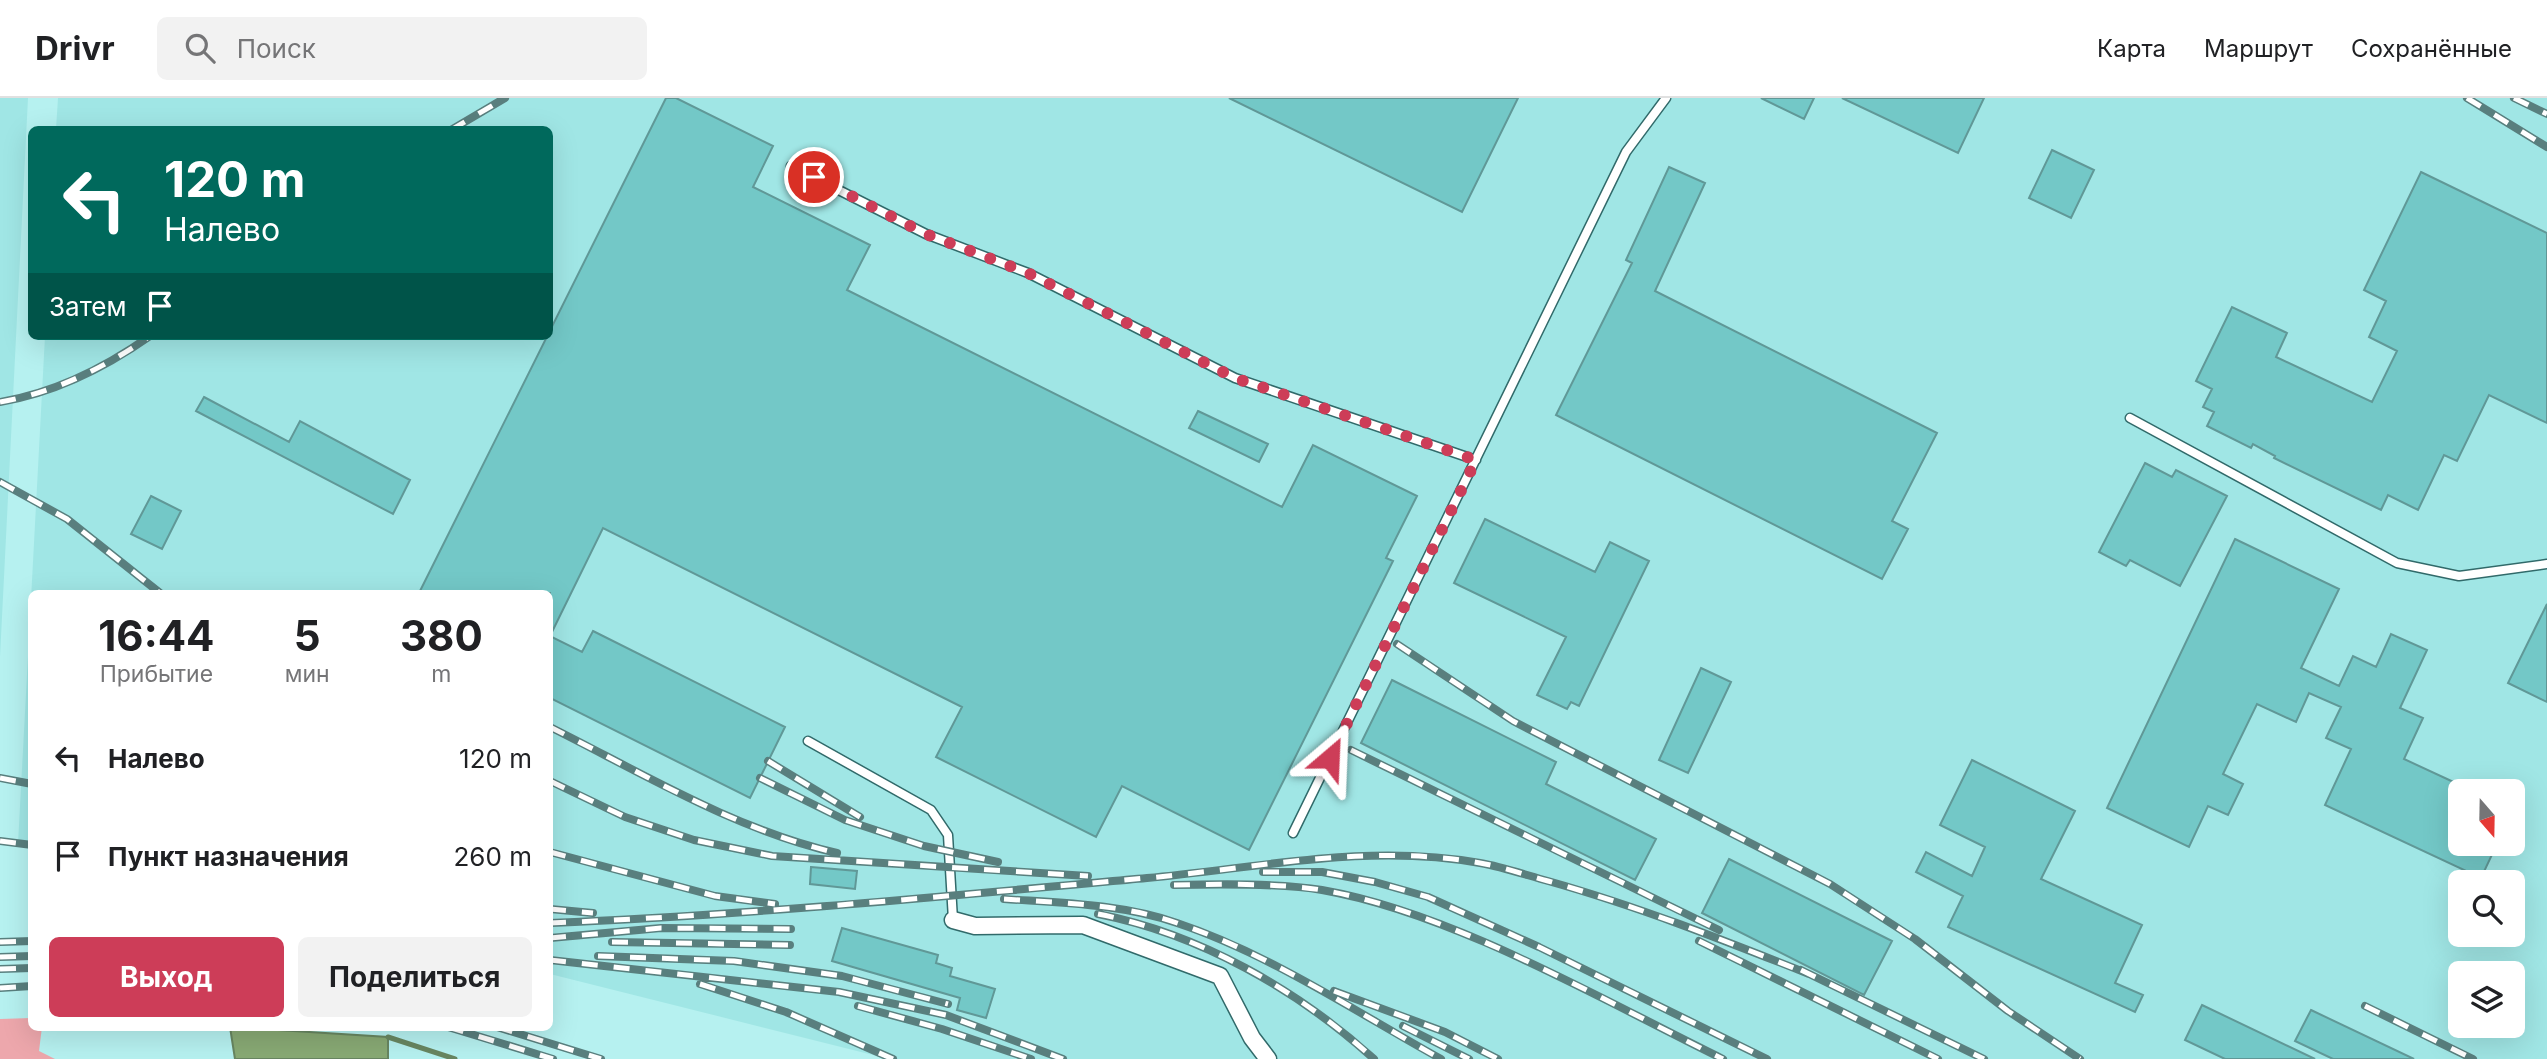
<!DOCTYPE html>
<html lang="ru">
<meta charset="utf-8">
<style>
:root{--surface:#fff;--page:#f2f2f2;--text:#202124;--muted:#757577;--line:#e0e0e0;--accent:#cd3d58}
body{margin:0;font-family:Inter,sans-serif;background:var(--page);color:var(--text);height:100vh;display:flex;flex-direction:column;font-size:26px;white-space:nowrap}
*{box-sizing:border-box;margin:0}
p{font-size:23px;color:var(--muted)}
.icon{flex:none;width:38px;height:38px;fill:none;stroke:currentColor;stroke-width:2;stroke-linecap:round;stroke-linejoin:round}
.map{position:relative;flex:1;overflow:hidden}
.details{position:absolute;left:28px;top:492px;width:525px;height:441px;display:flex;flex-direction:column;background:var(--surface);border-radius:10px;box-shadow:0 7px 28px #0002}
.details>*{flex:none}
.top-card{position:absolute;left:28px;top:28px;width:525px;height:214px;border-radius:10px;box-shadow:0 7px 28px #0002;background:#00695c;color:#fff;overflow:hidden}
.needle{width:46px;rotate:160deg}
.tools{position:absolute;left:2448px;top:681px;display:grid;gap:14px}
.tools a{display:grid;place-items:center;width:77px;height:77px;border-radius:10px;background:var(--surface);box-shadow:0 7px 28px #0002;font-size:35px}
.pin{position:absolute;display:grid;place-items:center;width:60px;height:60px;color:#fff;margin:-30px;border:4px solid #fff;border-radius:50%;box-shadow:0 2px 7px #0007}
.me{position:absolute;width:77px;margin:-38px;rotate:26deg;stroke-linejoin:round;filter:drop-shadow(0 0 5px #0008)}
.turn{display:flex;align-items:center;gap:24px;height:147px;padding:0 21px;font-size:32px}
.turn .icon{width:91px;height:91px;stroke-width:2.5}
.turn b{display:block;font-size:49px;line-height:60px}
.then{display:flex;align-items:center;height:66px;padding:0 21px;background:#0003;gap:14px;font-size:26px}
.eta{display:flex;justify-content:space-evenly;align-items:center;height:119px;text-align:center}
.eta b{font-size:42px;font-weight:700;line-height:49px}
.button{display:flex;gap:14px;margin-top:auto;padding:14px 21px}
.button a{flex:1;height:80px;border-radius:10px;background:var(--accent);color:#fff;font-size:28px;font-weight:700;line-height:80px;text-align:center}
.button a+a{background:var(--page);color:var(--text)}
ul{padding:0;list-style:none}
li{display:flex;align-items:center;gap:21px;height:98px;padding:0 21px}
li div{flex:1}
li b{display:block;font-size:26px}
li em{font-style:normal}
header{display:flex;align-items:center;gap:42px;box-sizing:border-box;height:98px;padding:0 35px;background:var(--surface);border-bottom:2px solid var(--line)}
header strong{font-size:33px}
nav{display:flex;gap:38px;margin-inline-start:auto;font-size:24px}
.search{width:490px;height:63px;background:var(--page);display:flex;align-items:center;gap:18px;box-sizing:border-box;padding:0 24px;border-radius:10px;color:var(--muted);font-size:26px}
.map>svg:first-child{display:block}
.built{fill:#a0e6e5;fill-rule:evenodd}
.green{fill:#eda7ac}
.water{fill:#88a974;stroke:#688661;stroke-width:2}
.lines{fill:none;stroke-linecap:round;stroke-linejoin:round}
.stream{stroke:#688661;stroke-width:5}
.building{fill:#73c8c7;stroke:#609897;stroke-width:2}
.service-casing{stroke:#316a6a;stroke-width:11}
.minor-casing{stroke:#316a6a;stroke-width:19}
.service{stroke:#fff;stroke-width:8}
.minor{stroke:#fff;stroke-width:16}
.rail-casing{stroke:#597f7e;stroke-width:8}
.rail{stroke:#fff;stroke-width:5;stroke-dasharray:16;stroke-linecap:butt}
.route{stroke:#cd3d58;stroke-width:12;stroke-dasharray:0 21.6}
</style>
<header>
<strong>Drivr</strong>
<div class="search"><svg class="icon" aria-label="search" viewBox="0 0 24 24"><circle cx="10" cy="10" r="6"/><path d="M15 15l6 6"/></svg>Поиск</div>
<nav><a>Карта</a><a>Маршрут</a><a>Сохранённые</a></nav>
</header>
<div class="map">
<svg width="2547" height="961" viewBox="0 0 2547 961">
<rect width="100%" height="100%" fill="#b6f1f0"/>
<path class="built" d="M0,0H28L0,559Z
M58,0H2547V961H889L550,876V495H32L31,749L18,746L45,238H550V32L56,31ZM2460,693H2513V746H2460ZM2460,784H2513V836H2460ZM2460,875H2513V928H2460Z"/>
<path class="green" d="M31,920L32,929H42L39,953L55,961H0V921Z"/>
<path class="water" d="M230,929L388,939V961H235Z"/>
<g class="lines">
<path class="stream" d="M388,939L455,961"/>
</g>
<path class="building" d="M666,0H676L773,48L753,89L870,147L847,192L1282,409L1313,347L1417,398L1386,460L1393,463L1249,752L1122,688L1096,739L936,659L962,609L603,430L550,538V495H419Z
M1229,0H1518L1462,114Z
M1761,0H1814L1804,21Z
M1842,0H1984L1958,55Z
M2052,52L2094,72L2071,120L2029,100Z
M1669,69L1705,85L1655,193L1937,335L1892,423L1908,431L1882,481L1556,317L1632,165L1626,162Z
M2421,74L2547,135V325L2489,297L2457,363L2444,357L2418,412L2388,397L2381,412L2274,360L2275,358L2253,346L2251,350L2207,328L2214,314L2203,309L2212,291L2196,283L2232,209L2287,235L2276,259L2372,304L2397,253L2369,239L2386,203L2364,192Z
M204,299L289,344L300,323L410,382L393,416L196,313Z
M1198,313L1268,346L1259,364L1189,330Z
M2145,365L2172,379L2176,372L2227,398L2180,488L2130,462L2126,468L2099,454Z
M151,398L181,413L162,451L131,436Z
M1485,421L1595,474L1610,444L1649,463L1579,608L1571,604L1567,611L1537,597L1566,539L1454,485Z
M2235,441L2339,491L2301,570L2339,588L2353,558L2376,569L2391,536L2427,552L2400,610L2423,620L2404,661L2460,687V746H2497L2481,780L2325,707L2351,651L2326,640L2341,609L2309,595L2296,624L2257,606L2223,676L2243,686L2228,717L2208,708L2189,749L2107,710Z
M2547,506V604L2508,585Z
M593,533L785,629L750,700L550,600V538L582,554Z
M1701,570L1731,584L1688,675L1659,662Z
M1392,582L1556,664L1546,686L1656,741L1635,782L1361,645Z
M1972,662L2075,713L2041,781L2142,827L2115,885L2143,897L2135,914L1948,829L1963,798L1916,774L1926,754L1972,778L1985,749L1940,727Z
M1729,761L1892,843L1864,897L1702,815Z
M811,769L857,773L855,791L810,786Z
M842,830L938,857L936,865L952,870L950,878L995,891L986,920L957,912L960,900L832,863Z
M2202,907L2315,961H2225L2185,942Z
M2311,912L2414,961H2333L2295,943Z"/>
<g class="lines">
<g class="service-casing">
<path id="service" d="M791,68L926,136L1028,175L1235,280L1476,362
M2130,320L2397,465L2459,478L2547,466
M808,643L931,712L948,737L953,822
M1293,735L1626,54L1666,0"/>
</g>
<g class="minor-casing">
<path id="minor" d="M953,822L975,828L1083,827L1220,878L1252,940L1268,961"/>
</g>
<use href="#service" class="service"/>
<use href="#minor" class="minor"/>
<g class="rail-casing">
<path id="rail" d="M2467,0L2547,49
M2514,0L2547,16
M451,32L505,0
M0,304C54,295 106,269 150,238
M0,384L67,421L160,495
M1397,546L1513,623L1830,786L1915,841L2008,913L2080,961
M550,629C642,675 736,732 837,755
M1351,652L1719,832
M768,663L860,719
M0,680L32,686
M760,680L845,722L924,748L998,764
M550,683L625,719L694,742L772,758L1088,778
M0,743L32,747
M550,754L715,798L775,806
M1263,774H1322L1375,784L1428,799L1539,849L1767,961
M1174,787C1218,786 1279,785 1322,792C1454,815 1602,902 1723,961
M1004,801C1063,805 1122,806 1177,825C1270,856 1356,914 1441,961
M550,811L593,815
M1098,816C1200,836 1298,892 1374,961
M550,825C749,817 948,798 1147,780C1258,770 1368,745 1480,765C1503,769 1526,777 1548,783C1637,808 1723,842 1809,876
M550,840L661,830L791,831
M1699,843L1938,961
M0,844L32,843
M612,844L790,847
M598,858L734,863L842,878L948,906
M0,859L32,858
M550,862L839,894L946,917L1063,961
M0,871L32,870
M1801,872L1984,961
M700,886L786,914L893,961
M0,890L32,888
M1334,893L1445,934L1498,961
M858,908L942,931L1031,961
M2365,908L2473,961
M1403,928L1469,961
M448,929L553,961
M497,929L601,961"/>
</g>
<use href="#rail" class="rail"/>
</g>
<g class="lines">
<path class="route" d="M814,79L926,136L1028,175L1235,280L1476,362L1330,660"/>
</g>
</svg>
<div class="tools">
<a><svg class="needle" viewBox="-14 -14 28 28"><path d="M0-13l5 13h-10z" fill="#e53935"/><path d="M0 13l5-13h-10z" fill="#757577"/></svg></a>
<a><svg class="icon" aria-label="search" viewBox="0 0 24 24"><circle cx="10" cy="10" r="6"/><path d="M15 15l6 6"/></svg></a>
<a><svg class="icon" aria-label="layers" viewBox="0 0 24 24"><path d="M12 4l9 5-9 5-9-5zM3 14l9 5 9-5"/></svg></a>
</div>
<div class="pin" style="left:814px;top:79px;background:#d93025"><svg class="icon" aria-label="arrive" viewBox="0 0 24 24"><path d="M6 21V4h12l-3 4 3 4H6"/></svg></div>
<svg class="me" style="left:1330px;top:660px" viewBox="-20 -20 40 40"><path d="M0-17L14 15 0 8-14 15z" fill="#cd3d58" stroke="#fff" stroke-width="4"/></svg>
<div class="top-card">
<div class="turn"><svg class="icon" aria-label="left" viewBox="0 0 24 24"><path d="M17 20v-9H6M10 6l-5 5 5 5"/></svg><div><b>120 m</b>Налево</div></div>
<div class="then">Затем<svg class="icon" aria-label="arrive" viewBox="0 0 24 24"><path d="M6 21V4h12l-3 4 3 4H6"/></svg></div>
</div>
<section class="details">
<div class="eta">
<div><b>16:44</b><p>Прибытие</p></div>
<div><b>5</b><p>мин</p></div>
<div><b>380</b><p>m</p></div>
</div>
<ul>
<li><svg class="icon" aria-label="left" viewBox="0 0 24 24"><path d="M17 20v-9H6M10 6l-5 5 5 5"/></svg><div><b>Налево</b></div><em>120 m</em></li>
<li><svg class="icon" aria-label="arrive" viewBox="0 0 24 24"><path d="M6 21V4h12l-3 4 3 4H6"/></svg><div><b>Пункт назначения</b></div><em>260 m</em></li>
</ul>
<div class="button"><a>Выход</a><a>Поделиться</a></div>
</section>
</div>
